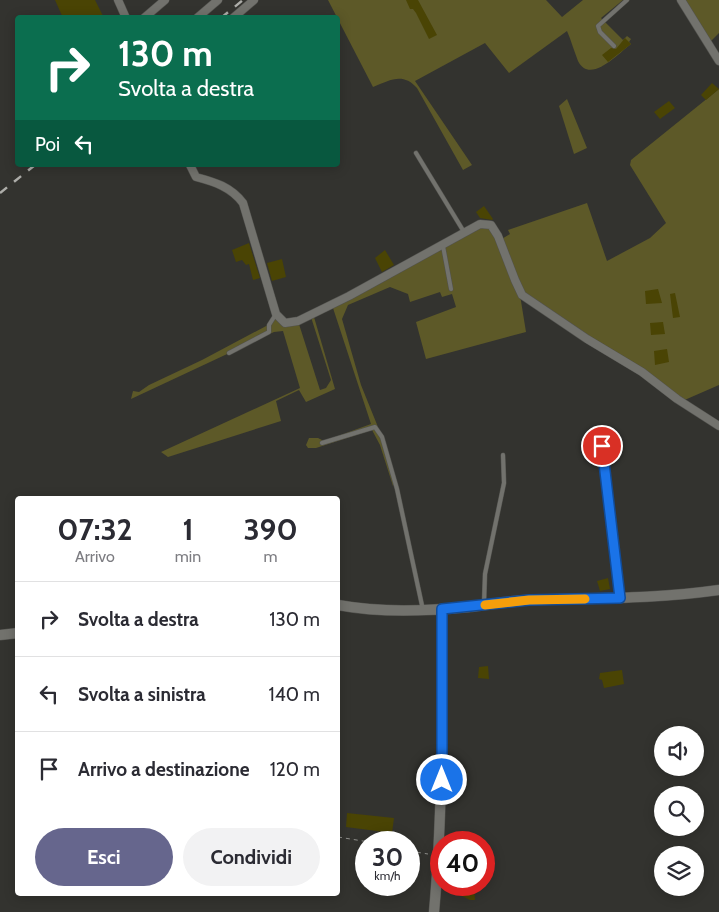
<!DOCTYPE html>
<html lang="it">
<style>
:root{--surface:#fff;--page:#f2f2f3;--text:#2b2b33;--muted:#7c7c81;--line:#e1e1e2;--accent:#66668d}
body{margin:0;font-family:Cabin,sans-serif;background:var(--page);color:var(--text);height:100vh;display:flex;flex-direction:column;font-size:19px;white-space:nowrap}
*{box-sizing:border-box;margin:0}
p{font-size:16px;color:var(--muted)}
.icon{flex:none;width:28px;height:28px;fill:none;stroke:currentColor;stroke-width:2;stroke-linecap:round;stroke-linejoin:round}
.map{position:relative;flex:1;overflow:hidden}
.drawer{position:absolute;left:15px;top:496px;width:325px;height:400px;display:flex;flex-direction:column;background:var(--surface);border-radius:5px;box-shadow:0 2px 12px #0003}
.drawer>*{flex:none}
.hud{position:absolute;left:15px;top:15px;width:325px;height:152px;border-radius:5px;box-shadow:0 2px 12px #0003;background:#0b6e4f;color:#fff;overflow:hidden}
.tools{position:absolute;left:654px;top:726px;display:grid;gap:10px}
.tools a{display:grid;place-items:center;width:50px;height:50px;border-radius:50%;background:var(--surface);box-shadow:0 2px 12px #0003;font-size:25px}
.speed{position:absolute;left:355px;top:831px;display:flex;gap:10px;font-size:25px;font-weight:700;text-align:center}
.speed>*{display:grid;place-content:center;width:65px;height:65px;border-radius:50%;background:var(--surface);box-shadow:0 2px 12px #0003;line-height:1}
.speed small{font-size:12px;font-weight:400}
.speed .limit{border:8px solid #d22;background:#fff;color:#111}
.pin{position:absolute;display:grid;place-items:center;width:42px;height:42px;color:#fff;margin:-21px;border:2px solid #fff;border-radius:50%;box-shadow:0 1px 5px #0007}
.me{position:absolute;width:55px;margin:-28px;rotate:0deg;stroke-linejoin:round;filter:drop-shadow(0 0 4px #0008)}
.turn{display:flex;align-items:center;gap:18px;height:105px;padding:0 20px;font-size:22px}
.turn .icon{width:65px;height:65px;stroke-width:2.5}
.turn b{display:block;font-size:35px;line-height:42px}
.then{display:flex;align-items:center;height:48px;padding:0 20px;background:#0003;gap:10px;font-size:19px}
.eta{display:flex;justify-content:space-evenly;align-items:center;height:85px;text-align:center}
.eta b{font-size:30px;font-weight:700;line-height:35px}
.cta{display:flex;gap:10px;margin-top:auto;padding:10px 20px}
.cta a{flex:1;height:58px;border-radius:30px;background:var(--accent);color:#fff;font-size:20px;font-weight:700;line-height:58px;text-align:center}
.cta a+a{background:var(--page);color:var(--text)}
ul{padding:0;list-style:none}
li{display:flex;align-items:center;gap:15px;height:75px;padding:0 20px;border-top:1px solid var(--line)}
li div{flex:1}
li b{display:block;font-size:19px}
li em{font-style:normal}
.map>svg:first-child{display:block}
.green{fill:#5d5928}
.building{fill:#4a4404}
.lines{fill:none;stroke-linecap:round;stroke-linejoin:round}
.service-casing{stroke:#52524e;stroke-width:5}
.minor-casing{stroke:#52524e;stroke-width:9}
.tertiary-casing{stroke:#52524e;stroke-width:11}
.path{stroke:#91918d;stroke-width:1;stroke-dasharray:4 4;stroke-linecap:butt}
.service{stroke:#72726d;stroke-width:4}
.minor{stroke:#72726d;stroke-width:8}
.tertiary{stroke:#72726d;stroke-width:10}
.rail{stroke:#adada9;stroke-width:2.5;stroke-dasharray:9 9;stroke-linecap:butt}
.route-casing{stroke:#114b97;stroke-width:12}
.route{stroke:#1a73e8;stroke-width:9}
.slow{stroke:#f59e0b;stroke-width:9}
</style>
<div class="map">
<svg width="719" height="912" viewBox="0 0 719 912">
<rect width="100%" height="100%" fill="#33332f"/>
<path class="green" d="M328,0H546L562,17L583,0H623L601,18L623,40L627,36L631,39L629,42L631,44C619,53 590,85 578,61C574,51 571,40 567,31L509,73L485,43L415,81L472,165L463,170L417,88C403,72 390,80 373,87Z
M681,0H719V33L709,43Z
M719,89V385L680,402L520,295L526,332L426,359L416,322L456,307L452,294L442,297L440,292L410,302L408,294L390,287L348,305L342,319L361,385L382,437L395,483L393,486L380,445L372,430L316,448H308L306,445L309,438H318L324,441L371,424L333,308L314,317L335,389L306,402L299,390L276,401L281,421L168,457L161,452L300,388L283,331L274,332L131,399L133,391L139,392L149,385L202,360L268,325L276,314L285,322L298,321L320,390L326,388L331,380L310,314L480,224L491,225L500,240L510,234L508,230L587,203L607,261L650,238L666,223L630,165L631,160Z
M567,99L587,148L574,154L559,106Z"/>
<path class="building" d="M55,0H95L104,18H63Z
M406,0H418L437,35L429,39L416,13L413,9H410Z
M625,38L631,44L608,62L602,55L611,48L616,49Z
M712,83L719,89L706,100L701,95Z
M669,101L675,108L660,119L654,112Z
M484,206L493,219L492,220L480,218L476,212Z
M249,243L260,278L253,280L249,264L246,265L242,260L236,262L232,250Z
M385,250L394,265L382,272L375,258Z
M282,259L286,277L272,281L267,263Z
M658,289L662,303L646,304L645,291Z
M675,293L680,317L673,318L670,294Z
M663,322L665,334L651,335L650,323Z
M667,349L669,362L655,365L654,351Z
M608,578L610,589L600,591L597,581Z
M488,666L489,679L478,678L479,667Z
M622,670L624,684L604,688L602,680L599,679L600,673Z
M347,813L394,818L392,833L346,827Z
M457,885H474L475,900H470L458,894Z"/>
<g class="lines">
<g class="service-casing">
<path id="service" d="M614,46L600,32L598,26L627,0
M416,153L464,232
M443,246L451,289
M229,353L269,332V325L276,314
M322,443L375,427L382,437L397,489L423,610
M602,446L620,598
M484,603L485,574L504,483L503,455"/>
</g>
<g class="minor-casing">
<path id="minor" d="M118,0L126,18
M681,0L719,61
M144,18L165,0
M197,18L218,0
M233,18L254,0
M190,165L196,177C215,182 231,187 243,203L276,314L285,323L298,321L349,296L480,224L491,225L498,236L515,280L522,295L587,339L642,372L677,399L719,426"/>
</g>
<g class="tertiary-casing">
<path id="tertiary" d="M338,605C381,613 426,611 470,607C490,605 510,600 530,600C593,598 656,599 719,590
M0,635L18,633
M434,912C443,811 442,710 442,609"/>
</g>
<path class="path" d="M338,837L369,842
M409,851L428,854"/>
<use href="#service" class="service"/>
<use href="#minor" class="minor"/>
<use href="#tertiary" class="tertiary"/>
<path class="rail" d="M221,18L243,0
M0,193L35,165"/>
</g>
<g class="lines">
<g class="route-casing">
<path id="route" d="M442,780V609L529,600L620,598L602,446"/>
</g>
<use href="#route" class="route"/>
<path class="slow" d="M485,605L529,600L585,599"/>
</g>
</svg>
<div class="tools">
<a><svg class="icon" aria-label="sound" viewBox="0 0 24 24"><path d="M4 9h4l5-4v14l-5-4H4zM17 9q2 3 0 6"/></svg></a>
<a><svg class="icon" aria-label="search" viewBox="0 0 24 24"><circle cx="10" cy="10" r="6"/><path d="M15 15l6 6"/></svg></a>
<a><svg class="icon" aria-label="layers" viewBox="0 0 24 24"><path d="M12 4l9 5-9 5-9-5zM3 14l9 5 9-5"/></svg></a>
</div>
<div class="speed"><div>30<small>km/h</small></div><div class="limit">40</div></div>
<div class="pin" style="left:602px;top:446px;background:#d93025"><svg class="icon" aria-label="arrive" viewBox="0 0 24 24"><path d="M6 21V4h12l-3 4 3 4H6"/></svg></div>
<svg class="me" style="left:442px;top:780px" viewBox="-20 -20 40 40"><circle r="17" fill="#1a73e8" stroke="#fff" stroke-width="3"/><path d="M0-11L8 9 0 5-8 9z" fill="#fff"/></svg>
<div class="hud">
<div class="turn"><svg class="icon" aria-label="right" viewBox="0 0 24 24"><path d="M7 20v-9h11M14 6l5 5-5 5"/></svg><div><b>130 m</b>Svolta a destra</div></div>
<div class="then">Poi<svg class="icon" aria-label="left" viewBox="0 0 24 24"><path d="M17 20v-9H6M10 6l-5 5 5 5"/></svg></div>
</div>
<section class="drawer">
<div class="eta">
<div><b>07:32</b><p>Arrivo</p></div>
<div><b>1</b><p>min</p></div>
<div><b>390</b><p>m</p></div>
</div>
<ul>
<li><svg class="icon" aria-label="right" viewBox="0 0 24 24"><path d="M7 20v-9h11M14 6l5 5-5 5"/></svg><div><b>Svolta a destra</b></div><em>130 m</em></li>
<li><svg class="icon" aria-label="left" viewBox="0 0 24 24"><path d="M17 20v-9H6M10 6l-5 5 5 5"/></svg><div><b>Svolta a sinistra</b></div><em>140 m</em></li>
<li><svg class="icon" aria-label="arrive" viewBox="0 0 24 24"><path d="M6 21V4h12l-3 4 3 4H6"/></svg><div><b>Arrivo a destinazione</b></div><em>120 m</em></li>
</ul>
<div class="cta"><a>Esci</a><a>Condividi</a></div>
</section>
</div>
